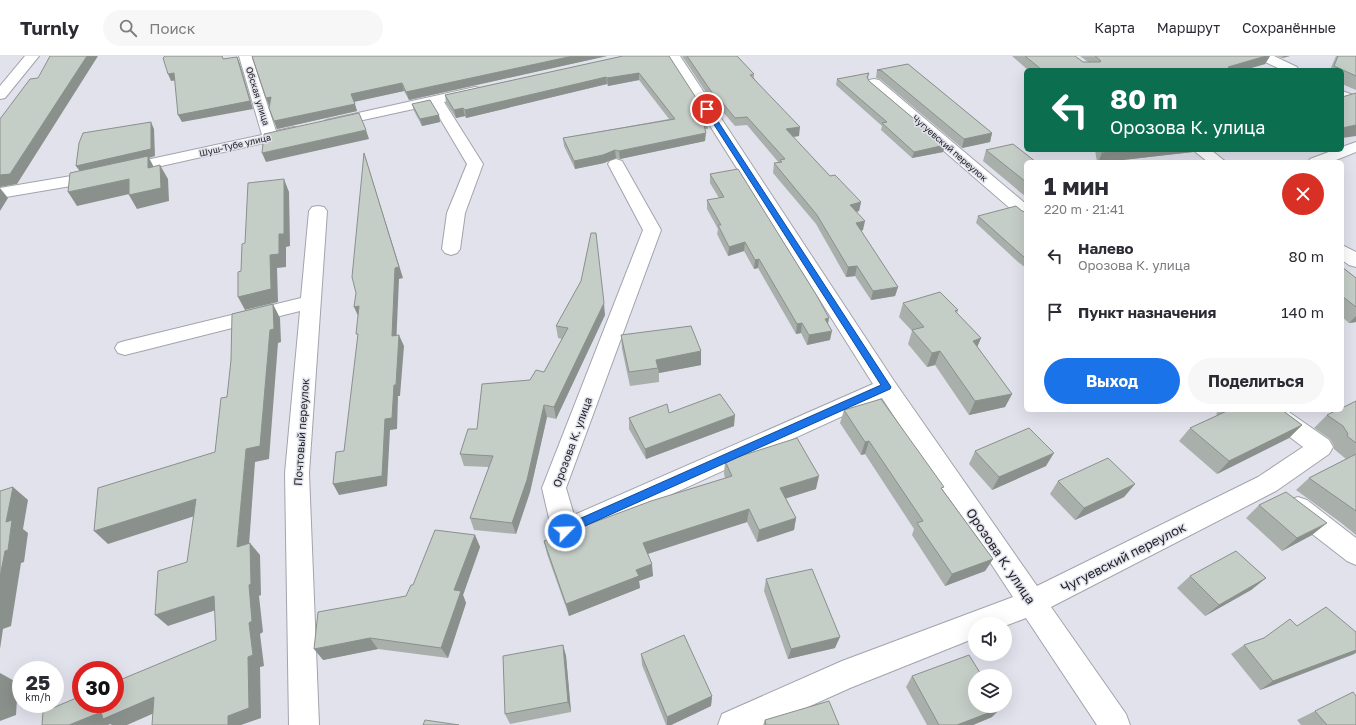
<!DOCTYPE html>
<html lang="ru">
<meta charset="utf-8">
<style>
:root{--surface:#fff;--page:#f7f7f7;--text:#2b2b33;--muted:#7c7c81;--line:#e1e1e2;--accent:#1a73e8}
body{margin:0;font-family:"Golos Text",sans-serif;background:var(--page);color:var(--text);height:100vh;display:flex;flex-direction:column;font-size:15px;white-space:nowrap}
*{box-sizing:border-box;margin:0}
p{font-size:13px;color:var(--muted)}
.icon{flex:none;width:22px;height:22px;fill:none;stroke:currentColor;stroke-width:2;stroke-linecap:round;stroke-linejoin:round}
.map{position:relative;flex:1;overflow:hidden}
.details{position:absolute;left:1024px;top:104px;width:320px;height:252px;display:flex;flex-direction:column;background:var(--surface);border-radius:6px;box-shadow:0 4px 16px #0002}
.details>*{flex:none}
.banner{position:absolute;left:1024px;top:12px;width:320px;height:84px;border-radius:6px;box-shadow:0 4px 16px #0002;background:#0b6e4f;color:#fff;overflow:hidden}
.buttons{position:absolute;left:968px;top:561px;display:grid;gap:8px}
.buttons a{display:grid;place-items:center;width:44px;height:44px;border-radius:50%;background:var(--surface);box-shadow:0 4px 16px #0002;font-size:20px}
.speed{position:absolute;left:12px;top:605px;display:flex;gap:8px;font-size:20px;font-weight:700;text-align:center}
.speed>*{display:grid;place-content:center;width:52px;height:52px;border-radius:50%;background:var(--surface);box-shadow:0 4px 16px #0002;line-height:1}
.speed small{font-size:10px;font-weight:400}
.speed .limit{border:6px solid #d22;background:#fff;color:#111}
.pin{position:absolute;display:grid;place-items:center;width:34px;height:34px;color:#fff;margin:-17px;border:2px solid #fff;border-radius:50%;box-shadow:0 1px 4px #0007}
.me{position:absolute;width:44px;margin:-22px;rotate:66deg;stroke-linejoin:round;filter:drop-shadow(0 0 3px #0008)}
.turn{display:flex;align-items:center;gap:14px;height:84px;padding:0 20px;font-size:18px}
.turn .icon{width:52px;height:52px;stroke-width:2.5}
.turn b{display:block;font-size:28px;line-height:34px}
.round{display:grid;place-items:center;flex:none;width:42px;height:42px;border-radius:21px;background:var(--page)}
.head{display:flex;align-items:center;justify-content:space-between;height:68px;padding:0 20px}
h1{font-size:24px;font-weight:700;line-height:30px}
.action{display:flex;gap:8px;margin-top:auto;padding:8px 20px}
.action a{flex:1;height:46px;border-radius:24px;background:var(--accent);color:#fff;font-size:16px;font-weight:700;line-height:46px;text-align:center}
.action a+a{background:var(--page);color:var(--text)}
ul{padding:0;list-style:none}
li{display:flex;align-items:center;gap:12px;height:56px;padding:0 20px}
li div{flex:1}
li b{display:block;font-size:15px}
li em{font-style:normal}
header{display:flex;align-items:center;gap:24px;box-sizing:border-box;height:56px;padding:0 20px;background:var(--surface);border-bottom:1px solid var(--line)}
header strong{font-size:19px}
nav{display:flex;gap:22px;margin-inline-start:auto;font-size:14px}
.search{width:280px;height:36px;background:var(--page);display:flex;align-items:center;gap:10px;box-sizing:border-box;padding:0 14px;border-radius:22px;color:var(--muted);font-size:15px}
.map>svg:first-child{display:block}
.lines{fill:none;stroke-linecap:round;stroke-linejoin:round}
.minor-casing{stroke:#a2a3ac;stroke-width:2}
.minor{fill:#fff;fill-rule:evenodd}
.wall{fill:#a9b0ab}
.shaded-wall{fill:#8a908b}
.building{fill:#c5cdc7;stroke:#8a908b}
.route{fill:#1a73e8;stroke:#114b97}
.labels{text-anchor:middle;dominant-baseline:central;stroke-width:3;stroke-linejoin:round;paint-order:stroke}
.far-street-label{font-size:9px;fill:#1d1e21;stroke:#e1e2ec}
.street-label{font-size:11px;fill:#1d1e21;stroke:#e1e2ec}
.near-street-label{font-size:13px;fill:#1d1e21;stroke:#e1e2ec}
</style>
<header>
<strong>Turnly</strong>
<div class="search"><svg class="icon" aria-label="search" viewBox="0 0 24 24"><circle cx="10" cy="10" r="6"/><path d="M15 15l6 6"/></svg>Поиск</div>
<nav><a>Карта</a><a>Маршрут</a><a>Сохранённые</a></nav>
</header>
<div class="map">
<svg width="1356" height="669" viewBox="0 0 1356 669">
<rect width="100%" height="100%" fill="#e1e2ec"/>
<g class="lines">
<g class="minor-casing">
<path id="minor" d="M25,0H39L5,42L0,43V30Z
M239,0H254L252,2L276,75L294,71L299,73L302,76L299,79L77,129L0,142V132L77,119L262,79Z
M666,0H680L894,325L1037,530L1258,421L1303,391L1262,360L1259,354H1286L1329,384L1333,391L1329,398L1276,435L1051,551L1126,658L1130,669H1097L1026,562L1005,570V568H975V582L850,632L768,669H718L722,658L842,605L1013,541L882,342L574,483L565,486L556,483L552,475L542,432L643,174L608,108L610,105L616,103L622,105L661,174L566,432L574,459L873,328Z
M1257,0H1274L1297,11L1299,14H1282L1259,3Z
M874,23L879,24L1026,148V162L1020,161L869,30L867,27L869,24Z
M475,31L480,32L482,35L480,38L444,46L483,108L465,157L460,193L457,197L451,199L445,197L442,193L447,157L467,108L432,49L331,71L326,70L324,67L326,64L331,63Z
M1342,35L1356,40V49L1342,44Z
M1356,86V96L1331,106H1308L1310,103L1334,94H1342V91Z
M1193,94H1211L1226,106H1208Z
M318,150L324,151L327,155L309,417L319,669H289L285,417L300,255L125,299L118,297L115,292L118,287L125,285L301,242L309,155L312,151Z
M1342,189L1356,196V211L1349,209L1342,204Z
M1298,441L1307,444L1356,482V509L1347,505L1289,460L1285,452L1289,444Z"/>
</g>
<use href="#minor" class="minor"/>
</g>
<path class="wall" d="M252,0H607L409,44L404,35L354,46L357,55L277,73L274,65L270,50Z
M623,0L702,54L708,65V73H705V85L620,103L616,102L604,107L575,113L564,90L563,82L669,63L639,24L608,30L607,28L466,62L465,60L456,62L446,47L445,39Z
M682,0H737L754,18V22L799,80L793,81L830,120L861,146L859,155L857,156L863,174L861,175L898,231L895,240L871,244L855,220L846,221L816,168L773,117L774,107H779L747,69L735,70L717,49L715,50Z
M1012,0H1075L1083,6H1088L1080,0H1270L1265,8L1244,14H1028Z
M1277,0H1290L1282,2Z
M1336,0H1356V34L1342,28V14H1330Z
M908,8L992,77L990,86L962,92L880,23L876,22L877,14Z
M869,17L868,23L869,25L945,89L943,96L912,102L881,74L882,70L836,29L837,23Z
M412,48L439,59L440,66L422,70L414,55Z
M986,94L1026,106V141L983,105Z
M1095,94H1193V96L1105,106H1097Z
M710,118L829,262L828,268L830,284L807,289L801,277L796,278L758,212L754,213L744,195L728,200L717,178L718,173L707,153V144L719,142L710,127Z
M1022,155L1026,156V212L1018,206L976,167L978,160Z
M1342,211L1356,222V266L1349,267L1342,261Z
M903,247L958,254L957,257L981,282L977,291L1012,338L1005,351L969,359L935,309L927,311L908,288L912,275L899,261Z
M605,259L556,363L547,361L530,436L516,478L474,474L470,462L489,411L464,410L460,398L477,373L530,324L544,316L562,283L558,282L556,270Z
M621,279L701,309L659,317V326L630,330L622,293Z
M1356,345V479L1340,466L1296,434L1309,422L1346,403L1334,393V390L1330,383L1314,372L1327,359Z
M844,354L943,434L993,503L985,515L945,530L912,479L914,473L865,398L861,399L840,367Z
M1219,354H1282L1302,369L1289,382L1217,418L1179,385L1190,372L1218,359L1216,358Z
M669,357L734,370L646,403L629,373V362Z
M975,395L1046,410L992,434L969,408Z
M725,405L816,433L786,442L796,462L794,474L757,486L747,466L648,498L653,520L639,525L640,532L569,560L547,498L544,485L725,422L724,418Z
M1058,425L1135,428L1124,441L1075,464L1050,438Z
M1259,449L1312,479L1282,495L1246,462Z
M475,479L480,491L463,539L466,547L448,602L378,593L323,604L406,540L413,529Z
M1190,520L1266,522L1251,534L1205,560L1177,532Z
M766,523L835,592L788,603L764,535Z
M1297,570L1355,598L1260,634L1231,598L1244,589Z
M563,589L566,600L571,656L510,668L505,658Z
M641,598L712,640L711,650L671,669H666L642,609Z
M912,620L992,661L973,669H927L906,631Z
M1315,655L1356,669H1301L1297,664Z
M765,664L839,669H763Z"/>
<path class="shaded-wall" d="M87,0H98L17,128L0,131V119Z
M573,0H607L409,44L406,36Z
M1266,0H1270L1265,8L1244,14H1226L1228,11Z
M1284,0H1290L1282,2Z
M237,1L240,8L253,53L182,66L178,59Z
M174,17L178,24L171,25L168,18Z
M639,17V24L608,30L607,22Z
M606,21L607,28L466,62L465,54Z
M402,27L404,35L353,46L351,38Z
M717,40V49L715,50V41Z
M271,41L274,49L269,50L266,42Z
M355,48L357,55L277,73L274,65Z
M463,52L465,60L456,62L454,54Z
M439,59L440,66L422,70L420,63Z
M151,66L154,73L155,100L149,102L155,113L81,117L76,110Z
M1356,69V80L1342,82V72Z
M800,71L799,80L785,82L786,73Z
M366,74L369,83L266,106L262,97Z
M706,77L705,85L620,103L619,95Z
M992,77L990,86L962,92L964,83Z
M945,89L943,96L912,102L914,96Z
M615,94L616,102L604,107L575,113L574,105Z
M1130,94H1193V96L1105,106H1098L1102,97Z
M364,97L403,222L399,223L396,291L392,280Z
M160,109L168,123L169,145L137,153L129,139Z
M129,123L138,136L77,150L68,136Z
M284,123L289,136L290,190L286,191V211L277,212L278,246L245,254L238,241L279,178Z
M0,132L8,142L0,155Z
M861,146L859,155L848,158L850,149Z
M865,165L863,174L854,176L856,167Z
M745,186L744,195L728,200L729,191Z
M759,203L758,212L754,213L755,204Z
M857,210L855,220L846,221L848,211Z
M898,231L895,240L871,244L873,235Z
M604,247L605,259L556,363L554,351Z
M273,248L280,262L281,286L278,287L269,403L255,406L248,503L237,491L246,393Z
M359,250V262L354,251Z
M1356,260V266L1349,267Z
M829,262L827,271L825,263Z
M802,267L801,277L796,278L797,268Z
M832,275L830,284L807,289L809,279Z
M399,279L404,290L400,340H398L397,373L390,374L387,430L339,439L333,428L394,329Z
M981,282L975,296L973,285Z
M701,295V309L659,317L658,312L656,304Z
M940,295L935,309L927,311L932,297Z
M1012,338L1005,351L969,359L975,345Z
M544,349L547,361L530,436L516,478L512,467Z
M735,359L734,370L646,403L645,393Z
M1302,369L1289,382L1217,418L1229,405Z
M869,385L865,398L861,399L865,386Z
M1054,397L1046,410L992,434L999,421Z
M819,420L816,433L778,445L780,432Z
M1135,428L1124,441L1075,464L1084,452Z
M13,431L28,444L23,473L28,477L24,506L21,507L11,570L3,573L0,593V521L6,466Z
M196,443L207,456L108,488L94,475Z
M749,453L747,466L644,499L643,487Z
M796,462L794,474L757,486L759,474Z
M1327,467L1312,479L1282,495L1297,482Z
M475,479L480,491L463,539L466,547L448,602L441,592L454,534Z
M250,487L260,499L261,539L259,540L263,576L260,578L264,610L260,611L261,662L241,669H228V660L248,601L249,529Z
M993,503L985,515L945,530L952,518Z
M652,508L653,520L639,525L640,532L569,560L566,548L636,514Z
M1266,522L1251,534L1205,560L1219,549Z
M214,540L225,551L168,570L155,559Z
M840,581L835,592L788,603L791,593Z
M370,582L378,593L323,604L314,593Z
M563,589L566,600L571,656L568,646Z
M1356,594V597L1260,634L1273,625Z
M0,617L18,627L16,659L0,665Z
M712,640L711,650L671,669H667V661Z
M154,641L168,651L127,669H112L110,668L108,669H69L101,656Z
M1001,652L992,661L973,669H957Z"/>
<path class="building" d="M50,0H87L10,118L0,119V63L30,23L38,22Z
M165,0H222L223,3L237,1L250,45L178,59L174,17L168,18L163,2Z
M252,0H573L406,36L402,27L351,38L355,48L274,65L269,52L271,41L266,42Z
M623,0H669L702,51L700,52L708,65H703L706,77L619,95L615,94L603,99L574,105L563,82L675,63L639,17L607,22L606,21L465,54L463,52L454,54L445,39Z
M687,0H737L754,18L750,19L800,71L786,73L830,120L835,119L861,146L850,149L865,165L856,167L898,231L873,235L857,210L848,211L817,159L774,107L782,106L780,104L785,103L747,61L735,62L717,40L715,41Z
M1025,0H1075L1083,6H1100L1101,5L1095,0H1266L1228,11L1233,14H1042Z
M1338,0H1356V20L1334,10Z
M908,8L992,77L964,83L882,15L877,14Z
M869,17L867,21L869,25L945,89L914,96L882,67L887,66L837,23Z
M1356,37V69L1342,72V41Z
M430,44L439,59L420,63L412,48Z
M359,57L366,74L262,97L264,78Z
M151,66V93L76,110L79,87L83,77Z
M1013,88L1036,106H1026V126L986,94Z
M1101,94H1130L1102,97Z
M364,97L399,211L395,212L392,280L399,279L396,329H394L392,362L385,363L382,420L333,428L336,396L344,395L358,278H356L359,250L354,251L356,237L352,221Z
M148,100V112L160,109L161,132L129,139V123L68,136L70,117Z
M738,113L817,240L829,262L825,263L832,275L809,279L802,267L797,268L759,203L755,204L745,186L729,191L718,169H721L707,144L724,141L710,118Z
M284,123V178H279V198L270,199L271,233L238,241V216L241,215L242,188L245,187L248,127Z
M1016,150L1022,155L1026,156V203L978,160Z
M591,177H596L604,247L554,351L544,349L527,424L512,467L470,462L493,400L460,398L468,373H477L482,328L530,324L536,314L544,316L568,272L556,270L581,225Z
M1342,211L1356,222V251L1342,240Z
M940,236L958,254L955,255L981,282L973,285L1012,338L975,345L940,295L932,297L912,274L924,271L903,247Z
M273,248L274,273L270,274L260,390L246,393L237,491L250,487L251,528L249,529L252,565L249,567L253,599L248,601L249,652L228,660V669H152L154,641L103,663L101,656L69,669H42L43,656L81,640V648H115V626L216,584L214,540L155,559L158,515L187,506L196,443L94,475L98,432L215,396L221,342L227,341L231,304L232,258Z
M691,270L701,295L656,304L658,312L629,316L621,279Z
M720,338L735,359L645,393L629,362L667,348L669,357Z
M881,343L944,431L941,432L993,503L952,518L917,467L923,465L869,385L865,386L844,354Z
M1356,345V387L1347,380L1348,378L1343,370L1327,359L1337,354H1342V352Z
M1229,354H1282L1302,369L1229,405L1190,372Z
M1029,372L1054,397L999,421L975,395Z
M797,382L819,420L780,432L796,462L759,474L749,453L643,487L652,508L636,514L639,520L566,548L544,485L651,445L732,420L725,405Z
M1356,398V455L1309,422Z
M1108,402L1135,428L1084,452L1058,425Z
M13,431L6,466L12,464L8,494L5,495L0,521V435Z
M1286,436L1327,467L1297,482L1259,449Z
M435,474L475,479L454,534L461,535L441,592L370,582L314,593L318,556L406,540L411,529H413Z
M1236,495L1266,522L1219,549L1190,520Z
M812,513L840,581L791,593L766,523Z
M1326,551L1356,576V594L1273,625L1244,589L1264,582L1290,563L1297,570Z
M684,579L712,640L667,661L641,598Z
M563,589L568,646L505,658L503,600Z
M969,599L982,620H975V650H1000L1001,652L957,669H939L912,620Z
M1353,636L1356,640V669H1327L1315,655Z
M829,645L839,669H766L765,664Z
M425,664L459,669H423Z"/>
<path class="route" d="M705,52L710,53L891,331L890,333L565,479L561,478L560,475L561,471L881,329L704,53Z"/>
<g class="labels">
<g class="far-street-label">
<text transform="translate(258 40) rotate(73)">Обская улица</text>
<text transform="translate(235 89) rotate(-13)">Шуш-Тубе улица</text>
<text transform="translate(950 92) rotate(41)">Чугуевский переулок</text>
</g>
<g class="street-label">
<text transform="translate(301 376) rotate(-86)">Почтовый переулок</text>
<text transform="translate(572 386) rotate(-70)">Орозова К. улица</text>
</g>
<g class="near-street-label">
<text transform="translate(1001 500) rotate(56)">Орозова К. улица</text>
<text transform="translate(1123 501) rotate(-27)">Чугуевский переулок</text>
</g>
</g>
</svg>
<div class="buttons">
<a><svg class="icon" aria-label="sound" viewBox="0 0 24 24"><path d="M4 9h4l5-4v14l-5-4H4zM17 9q2 3 0 6"/></svg></a>
<a><svg class="icon" aria-label="layers" viewBox="0 0 24 24"><path d="M12 4l9 5-9 5-9-5zM3 14l9 5 9-5"/></svg></a>
</div>
<div class="speed"><div>25<small>km/h</small></div><div class="limit">30</div></div>
<div class="pin" style="left:707px;top:53px;background:#d93025"><svg class="icon" aria-label="arrive" viewBox="0 0 24 24"><path d="M6 21V4h12l-3 4 3 4H6"/></svg></div>
<svg class="me" style="left:565px;top:475px" viewBox="-20 -20 40 40"><circle r="17" fill="#1a73e8" stroke="#fff" stroke-width="3"/><path d="M0-11L8 9 0 5-8 9z" fill="#fff"/></svg>
<div class="banner">
<div class="turn"><svg class="icon" aria-label="left" viewBox="0 0 24 24"><path d="M17 20v-9H6M10 6l-5 5 5 5"/></svg><div><b>80 m</b>Орозова К. улица</div></div>
</div>
<section class="details">
<div class="head"><div><h1>1 мин</h1><p>220 m · 21:41</p></div><a class="round" style="background:#d93025;color:#fff"><svg class="icon" aria-label="close" viewBox="0 0 24 24"><path d="M6 6l12 12M18 6L6 18"/></svg></a></div>
<ul>
<li><svg class="icon" aria-label="left" viewBox="0 0 24 24"><path d="M17 20v-9H6M10 6l-5 5 5 5"/></svg><div><b>Налево</b><p>Орозова К. улица</p></div><em>80 m</em></li>
<li><svg class="icon" aria-label="arrive" viewBox="0 0 24 24"><path d="M6 21V4h12l-3 4 3 4H6"/></svg><div><b>Пункт назначения</b></div><em>140 m</em></li>
</ul>
<div class="action"><a>Выход</a><a>Поделиться</a></div>
</section>
</div>
